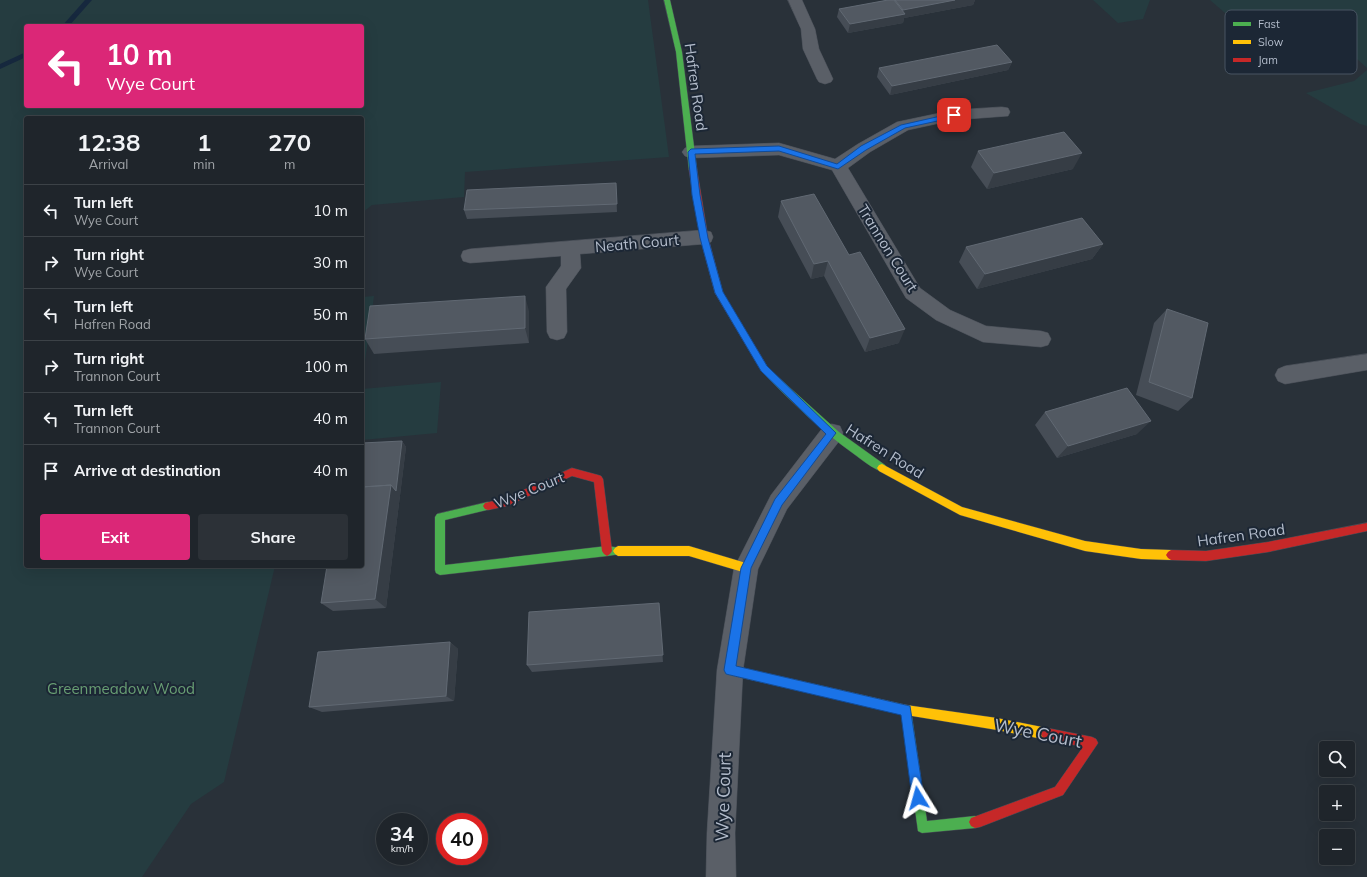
<!DOCTYPE html>
<meta charset="utf-8">
<style>
:root{--surface:#1f252b;--page:#2c3137;--text:#f1f3f6;--muted:#a1a5a9;--line:#3c4247;--accent:#db2777}
body{margin:0;font-family:Mulish,sans-serif;background:var(--page);color:var(--text);height:100vh;display:flex;flex-direction:column;font-size:15px;white-space:nowrap}
*{box-sizing:border-box;margin:0}
p{font-size:13px;color:var(--muted)}
.icon{flex:none;width:22px;height:22px;fill:none;stroke:currentColor;stroke-width:2;stroke-linecap:round;stroke-linejoin:round}
.map{position:relative;flex:1;overflow:hidden}
.panel{position:absolute;left:24px;top:116px;width:340px;height:452px;display:flex;flex-direction:column;background:var(--surface);border-radius:4px;box-shadow:0 4px 16px #0002,0 0 0 1px var(--line)}
.panel>*{flex:none}
.hud{position:absolute;left:24px;top:24px;width:340px;height:84px;border-radius:4px;box-shadow:0 4px 16px #0002,0 0 0 1px var(--line);background:#db2777;color:#fff;overflow:hidden}
.controls{position:absolute;left:1319px;top:741px;display:grid;gap:8px}
.controls a{display:grid;place-items:center;width:36px;height:36px;border-radius:4px;background:var(--surface);box-shadow:0 4px 16px #0002,0 0 0 1px var(--line);font-size:20px}
.speed{position:absolute;left:376px;top:813px;display:flex;gap:8px;font-size:20px;font-weight:700;text-align:center}
.speed>*{display:grid;place-content:center;width:52px;height:52px;border-radius:50%;background:var(--surface);box-shadow:0 4px 16px #0002,0 0 0 1px var(--line);line-height:1}
.speed small{font-size:10px;font-weight:400}
.speed .limit{border:6px solid #d22;background:#fff;color:#111}
.pin{position:absolute;display:grid;place-items:center;width:34px;height:34px;color:#fff;margin:-17px;border-radius:8px;box-shadow:0 2px 6px #0006}
.me{position:absolute;width:44px;margin:-22px;rotate:352deg;stroke-linejoin:round;filter:drop-shadow(0 0 3px #0008)}
.turn{display:flex;align-items:center;gap:14px;height:84px;padding:0 16px;font-size:18px}
.turn .icon{width:52px;height:52px;stroke-width:2.5}
.turn b{display:block;font-size:28px;line-height:34px}
.eta{display:flex;justify-content:space-evenly;align-items:center;height:68px;text-align:center}
.eta b{font-size:24px;font-weight:700;line-height:28px}
.primary-button{display:flex;gap:8px;margin-top:auto;padding:8px 16px}
.primary-button a{flex:1;height:46px;border-radius:4px;background:var(--accent);color:#fff;font-size:16px;font-weight:700;line-height:46px;text-align:center}
.primary-button a+a{background:var(--page);color:var(--text)}
ul{padding:0;list-style:none}
li{display:flex;align-items:center;gap:12px;height:52px;padding:0 16px;border-top:1px solid var(--line)}
li div{flex:1}
li b{display:block;font-size:15px}
li em{font-style:normal}
.map>svg:first-child{display:block}
.green{fill:#253c40;fill-rule:evenodd}
.lines{fill:none;stroke-linecap:round;stroke-linejoin:round}
.stream{fill:#16283e;fill-rule:evenodd}
.street-casing{stroke:#474d56;stroke-width:1}
.fast-casing{stroke:#474d56;stroke-width:1}
.slow-casing{stroke:#474d56;stroke-width:1}
.jam-casing{stroke:#474d56;stroke-width:1}
.street{fill:#5a5f67;fill-rule:evenodd}
.fast{fill:#4caf50;fill-rule:evenodd}
.slow{fill:#ffc107;fill-rule:evenodd}
.jam{fill:#c62828;fill-rule:evenodd}
.wall{fill:#464d56}
.shaded-wall{fill:#363d45}
.building{fill:#525962;stroke:#616973}
.route{fill:#1a73e8;stroke:#114b97}
.labels{text-anchor:middle;dominant-baseline:central;stroke-width:4;stroke-linejoin:round;paint-order:stroke}
.street-label{font-size:15px;fill:#b3bccb;stroke:#1c2735}
.park-label{font-size:15px;fill:#689e73;stroke:#1c2735}
.near-street-label{font-size:18px;fill:#b3bccb;stroke:#1c2735}
.key{fill:#1c2735;stroke:#495462;stroke-width:1}
.key-label{font-size:11px;fill:#b3bccb}
</style>
<div class="map">
<svg width="1367" height="877" viewBox="0 0 1367 877">
<rect width="100%" height="100%" fill="#293139"/>
<path class="green" d="M0,0H648L669,157L465,172L464,197L372,205L362,213V118H26V566H275L224,782L191,804L142,877H0ZM26,26H362V106H26Z
M1093,0H1150L1143,19L1118,23Z
M1210,0H1367V68L1346,49L1306,36L1270,29L1225,13Z
M1367,70V126L1360,124L1306,93L1354,81Z
M374,296L362,383V297Z
M441,382L437,433L362,440V389Z"/>
<g class="lines">
<path class="stream" d="M85,0H92L69,26H62Z
M26,52V57L0,69V64Z"/>
<g class="street-casing">
<path id="street" d="M788,0H802L815,29L819,49L833,79L831,82L825,84L819,82L817,79L803,49L801,29Z
M1002,107L1008,108L1010,112L1008,116L954,120L908,130L870,152L848,168L920,288L950,310L986,326L1041,331L1048,333L1051,339L1048,345L1041,347L983,342L936,320L906,298L832,170L779,155L691,158L685,156L682,152L685,148L691,146L779,143L835,159L858,144L897,122L954,110Z
M704,230L711,232L713,237L711,242L704,244L580,254L581,268L566,289L567,332L564,338L557,340L550,338L547,332L546,287L561,266V256L470,263L463,261L461,256L463,251L470,249Z
M1367,354V370L1285,384L1278,381L1275,375L1278,369L1285,366Z
M832,424L840,426L843,433L840,440L787,509L758,569L743,670L735,833L736,877H706L707,833L717,670L734,568L771,495L824,426Z"/>
</g>
<g class="fast-casing">
<path id="fast" d="M664,0H670L682,52L697,170L693,172L689,170L676,52Z
M765,367L768,368L839,432L885,465L887,468L885,471L882,472C872,468 862,460 854,454C820,430 791,401 762,372L761,370L762,368Z
M488,502L491,503L493,506L491,509L445,520V565L607,546L621,548L623,551L621,554L607,556L440,575L436,573L435,570V517L437,514Z
M906,705L910,706L911,710L927,821L975,816L979,818L981,822L979,826L975,828L922,833L918,831L901,710L902,706Z"/>
</g>
<g class="slow-casing">
<path id="slow" d="M882,464L962,507L1085,541L1141,549L1171,550L1174,552L1176,555L1174,558L1171,560L1141,559L1085,551L960,515L879,471L877,468L879,465Z
M618,546H689L746,563L750,565L751,568L750,571L746,573L689,556H618L615,554L613,551L615,548Z
M730,665L906,705L997,718L1047,728L1051,730L1053,734L1051,738L1047,740L997,730L906,715L730,675L726,674L725,670L726,666Z"/>
</g>
<g class="jam-casing">
<path id="jam" d="M690,168H696L697,170L708,237L723,293L768,368L769,370L768,372H762L715,293L700,237L689,170Z
M572,468L598,475L601,476L603,479L612,551L610,554L607,556L604,554L602,551L594,482L572,476L507,506L488,510L485,509L483,506L485,503L506,498Z
M1367,523V531L1268,552L1206,561L1171,560L1168,558L1166,555L1168,552L1171,550L1206,551L1268,542Z
M1047,728L1092,737L1096,739L1098,743L1063,795L980,827L975,828L971,826L969,822L971,818L1055,787L1083,747L1043,738L1041,734L1043,730Z"/>
</g>
<use href="#street" class="street"/>
<use href="#fast" class="fast"/>
<use href="#slow" class="slow"/>
<use href="#jam" class="jam"/>
</g>
<path class="wall" d="M888,0H975L973,5L904,18L903,23L848,33L837,17L839,9Z
M1012,62L1008,70L890,95L877,77L879,68Z
M978,151L1073,169L987,189L971,167Z
M616,183L617,212L467,219L464,210Z
M781,201L899,343L865,352L824,276L811,279L778,217Z
M1103,244L1092,259L977,289L959,262L966,247Z
M1167,309L1192,398L1178,411L1136,395L1154,323Z
M529,311V343L374,354L365,339Z
M1045,412L1137,434L1057,458L1035,425Z
M402,441L406,447L386,608L333,611L321,603Z
M659,603L663,662L532,672L527,665Z
M450,642L458,649L454,701L322,712L309,707Z"/>
<path class="shaded-wall" d="M955,0H975L973,5L904,18L903,23L848,33L850,24L902,15L903,10Z
M1012,62L1008,70L890,95L892,86Z
M1082,153L1073,169L987,189L994,173Z
M1103,244L1092,259L977,289L985,274Z
M828,261L824,276L811,279L814,264Z
M525,296L529,311V343L525,328Z
M905,329L899,343L865,352L870,338Z
M1151,421L1137,434L1057,458L1068,446Z
M402,441L406,447L386,608L375,599L391,485Z
M450,642L458,649L454,701L446,696Z"/>
<path class="building" d="M888,0H894L905,14L850,24L839,9Z
M895,0H955L903,10Z
M997,45L1012,62L892,86L879,68Z
M1064,132L1082,153L994,173L978,151Z
M616,183L617,204L464,210L467,190Z
M814,194L849,255L860,252L905,329L870,338L828,261L814,264L781,201Z
M1082,218L1103,244L985,274L966,247Z
M525,296V328L365,339L370,306Z
M1167,309L1208,323L1192,398L1149,382Z
M1127,388L1151,421L1068,446L1045,412Z
M402,441L396,491L391,485L362,487V443Z
M391,485L375,599L321,603L327,566H362V487Z
M659,603L663,655L527,665L529,612Z
M450,642L446,696L309,707L318,652Z"/>
<path class="route" d="M954,113L957,115L956,117L905,128L866,150L838,169L779,151L695,154L700,195L708,238L723,292L767,366L836,433L782,505L751,568L736,666L910,706L924,798L922,802L918,804L914,802L912,798L901,715L730,675L726,674L724,670L741,568L775,499L826,434L761,371L715,293L700,238L692,195L688,152L691,149L779,146L837,164L861,146L901,125Z"/>
<g class="labels">
<g class="street-label">
<text transform="translate(696 87) rotate(82)">Hafren Road</text>
<text transform="translate(637 243) rotate(-5)">Neath Court</text>
<text transform="translate(888 248) rotate(58)">Trannon Court</text>
<text transform="translate(885 451) rotate(32)">Hafren Road</text>
<text transform="translate(529 490) rotate(-22)">Wye Court</text>
<text transform="translate(1241 535) rotate(-8)">Hafren Road</text>
</g>
<g class="park-label">
<text x="121" y="688">Greenmeadow Wood</text>
</g>
<g class="near-street-label">
<text transform="translate(1038 733) rotate(11)">Wye Court</text>
<text transform="translate(723 797) rotate(-88)">Wye Court</text>
</g>
</g>
<rect x="1225" y="10" width="132" height="64" rx="6" class="key"/>
<rect x="1233" y="22" width="18" height="4" fill="#4caf50"/>
<rect x="1233" y="40" width="18" height="4" fill="#ffc107"/>
<rect x="1233" y="58" width="18" height="4" fill="#c62828"/>
<g class="key-label">
<text x="1258" y="28">Fast</text>
<text x="1258" y="46">Slow</text>
<text x="1258" y="64">Jam</text>
</g>
</svg>
<div class="controls">
<a><svg class="icon" aria-label="search" viewBox="0 0 24 24"><circle cx="10" cy="10" r="6"/><path d="M15 15l6 6"/></svg></a>
<a>+</a>
<a>−</a>
</div>
<div class="speed"><div>34<small>km/h</small></div><div class="limit">40</div></div>
<div class="pin" style="left:954px;top:115px;background:#d93025"><svg class="icon" aria-label="arrive" viewBox="0 0 24 24"><path d="M6 21V4h12l-3 4 3 4H6"/></svg></div>
<svg class="me" style="left:918px;top:798px" viewBox="-20 -20 40 40"><path d="M0-17L14 15 0 8-14 15z" fill="#1a73e8" stroke="#fff" stroke-width="4"/></svg>
<div class="hud">
<div class="turn"><svg class="icon" aria-label="left" viewBox="0 0 24 24"><path d="M17 20v-9H6M10 6l-5 5 5 5"/></svg><div><b>10 m</b>Wye Court</div></div>
</div>
<section class="panel">
<div class="eta">
<div><b>12:38</b><p>Arrival</p></div>
<div><b>1</b><p>min</p></div>
<div><b>270</b><p>m</p></div>
</div>
<ul>
<li><svg class="icon" aria-label="left" viewBox="0 0 24 24"><path d="M17 20v-9H6M10 6l-5 5 5 5"/></svg><div><b>Turn left</b><p>Wye Court</p></div><em>10 m</em></li>
<li><svg class="icon" aria-label="right" viewBox="0 0 24 24"><path d="M7 20v-9h11M14 6l5 5-5 5"/></svg><div><b>Turn right</b><p>Wye Court</p></div><em>30 m</em></li>
<li><svg class="icon" aria-label="left" viewBox="0 0 24 24"><path d="M17 20v-9H6M10 6l-5 5 5 5"/></svg><div><b>Turn left</b><p>Hafren Road</p></div><em>50 m</em></li>
<li><svg class="icon" aria-label="right" viewBox="0 0 24 24"><path d="M7 20v-9h11M14 6l5 5-5 5"/></svg><div><b>Turn right</b><p>Trannon Court</p></div><em>100 m</em></li>
<li><svg class="icon" aria-label="left" viewBox="0 0 24 24"><path d="M17 20v-9H6M10 6l-5 5 5 5"/></svg><div><b>Turn left</b><p>Trannon Court</p></div><em>40 m</em></li>
<li><svg class="icon" aria-label="arrive" viewBox="0 0 24 24"><path d="M6 21V4h12l-3 4 3 4H6"/></svg><div><b>Arrive at destination</b></div><em>40 m</em></li>
</ul>
<div class="primary-button"><a>Exit</a><a>Share</a></div>
</section>
</div>
